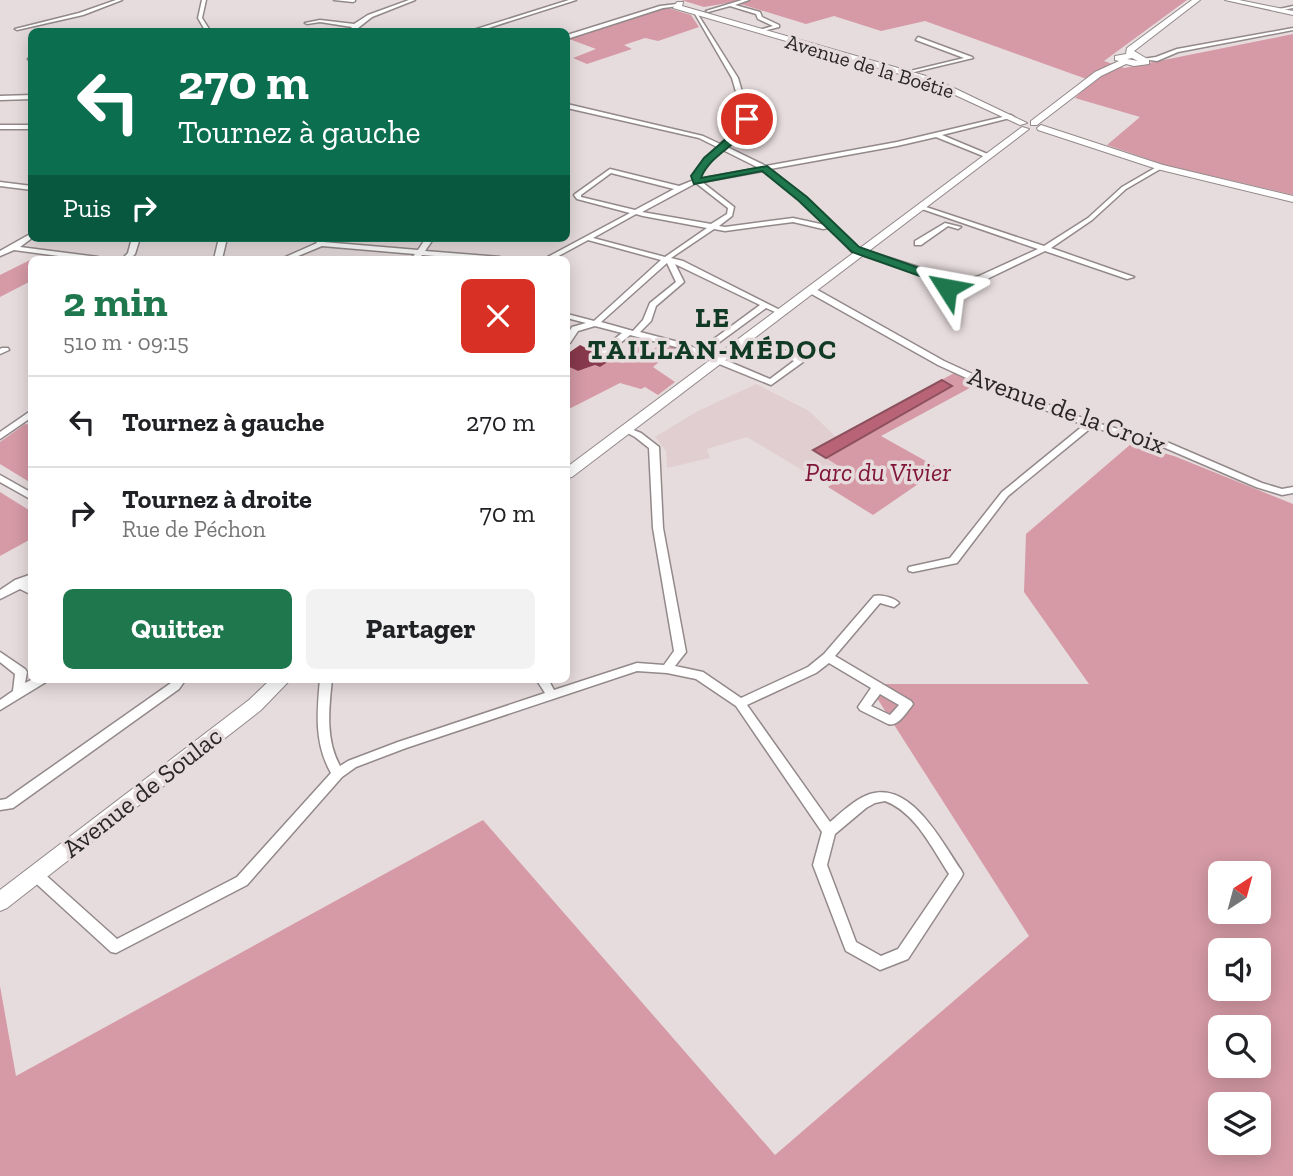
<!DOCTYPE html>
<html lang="fr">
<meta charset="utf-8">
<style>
:root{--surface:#fff;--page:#f2f2f2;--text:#202124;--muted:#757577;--line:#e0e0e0;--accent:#1f784d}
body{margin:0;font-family:"Zilla Slab",serif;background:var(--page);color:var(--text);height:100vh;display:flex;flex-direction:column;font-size:26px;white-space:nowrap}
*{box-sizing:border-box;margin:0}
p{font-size:23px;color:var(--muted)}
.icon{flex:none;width:38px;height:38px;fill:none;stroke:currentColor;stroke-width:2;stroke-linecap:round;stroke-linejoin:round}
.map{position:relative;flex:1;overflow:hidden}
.panel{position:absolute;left:28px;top:256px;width:542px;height:427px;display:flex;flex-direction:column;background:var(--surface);border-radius:10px;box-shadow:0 4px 18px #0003}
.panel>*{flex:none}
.guide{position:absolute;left:28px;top:28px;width:542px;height:214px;border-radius:10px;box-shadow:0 4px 18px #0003;background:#0b6e4f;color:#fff;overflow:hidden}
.needle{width:46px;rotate:36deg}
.fabs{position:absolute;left:1208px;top:861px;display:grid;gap:14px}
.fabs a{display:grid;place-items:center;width:63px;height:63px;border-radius:10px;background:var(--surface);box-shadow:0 4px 18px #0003;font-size:35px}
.pin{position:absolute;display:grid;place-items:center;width:60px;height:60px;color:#fff;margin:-30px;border:4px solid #fff;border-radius:50%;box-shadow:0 2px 7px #0007}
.me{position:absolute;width:77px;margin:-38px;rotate:304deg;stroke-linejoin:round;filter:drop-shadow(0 0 5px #0008)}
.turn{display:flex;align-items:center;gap:24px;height:147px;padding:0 35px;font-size:32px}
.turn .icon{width:91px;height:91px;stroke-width:2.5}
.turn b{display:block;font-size:49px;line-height:60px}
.then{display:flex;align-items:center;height:66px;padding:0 35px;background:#0003;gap:14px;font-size:26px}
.round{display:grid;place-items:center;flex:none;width:74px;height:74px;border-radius:10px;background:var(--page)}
.overview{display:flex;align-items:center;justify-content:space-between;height:119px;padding:0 35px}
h1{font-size:42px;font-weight:700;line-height:52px;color:var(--accent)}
.action{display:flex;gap:14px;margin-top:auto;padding:14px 35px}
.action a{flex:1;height:80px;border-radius:10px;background:var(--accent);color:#fff;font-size:28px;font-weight:700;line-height:80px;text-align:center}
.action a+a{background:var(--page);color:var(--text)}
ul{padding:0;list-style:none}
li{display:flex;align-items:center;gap:21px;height:91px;padding:0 35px;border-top:2px solid var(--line)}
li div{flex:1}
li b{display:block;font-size:26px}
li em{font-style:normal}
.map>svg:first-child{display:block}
.built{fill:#e1ced1}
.green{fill:#d59aa5;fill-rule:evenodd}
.water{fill:#b86476;stroke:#8d515e;stroke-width:2}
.building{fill:#88394c}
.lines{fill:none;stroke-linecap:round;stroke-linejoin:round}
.street-casing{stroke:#93898a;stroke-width:3}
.secondary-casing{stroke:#93898a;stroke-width:2}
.street{fill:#fff;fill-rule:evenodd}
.secondary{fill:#fff;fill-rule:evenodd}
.route{fill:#1f784d;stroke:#144e32;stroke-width:2}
.labels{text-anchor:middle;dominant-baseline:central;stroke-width:7;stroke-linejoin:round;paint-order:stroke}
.far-street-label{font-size:21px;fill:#2a2627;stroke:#e7dcdd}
.street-label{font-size:26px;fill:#2a2627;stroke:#e7dcdd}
.park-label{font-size:26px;font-style:italic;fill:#7f1639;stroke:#e7dcdd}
.far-district-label{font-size:28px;font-weight:bold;letter-spacing:2px;fill:#113a24;stroke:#e7dcdd}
</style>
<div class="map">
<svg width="1293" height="1176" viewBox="0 0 1293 1176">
<rect width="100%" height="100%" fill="#e7dcdd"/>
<path class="built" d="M756,384L809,411L836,437L812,450L842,469L844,474L842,477L827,485L747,437L707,449L710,458L667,468L666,451L655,437L698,411Z"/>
<path class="green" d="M681,0H1187L1104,61L1124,68L1293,34V195L1165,165L1107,145L1140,117L1075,98L1092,81L925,21L881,31L834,16L806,24L734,2L704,7Z
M665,7L691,15L699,27L658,41L645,38L624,45L632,49L587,64L573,58L596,49L569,39Z
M32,259L31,281L0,297V275Z
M660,344L676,348L653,367L675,382L658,395L645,387L641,389L620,383L567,410V366L578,371L595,365L600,367L611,358L623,363L633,354L629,352L637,345L653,350Z
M956,372L979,383L881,436L940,469L873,515L828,487L846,474L843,469L813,450Z
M25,424L31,425V483L0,464V442Z
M1131,444L1174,456L1293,504V1176H0V986L16,1076L483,820L775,1155L1029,936L868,684H1089L1024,592L1026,534ZM1220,873H1258V912H1220ZM1220,950H1258V989H1220ZM1220,1027H1258V1066H1220ZM1220,1104H1258V1143H1220Z
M0,492L32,512L31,539L0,556Z"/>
<path class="water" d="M942,380L952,386L826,458L813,450Z"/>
<path class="building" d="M580,345L602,356L608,355L609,361L600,367L595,365L578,371L567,366V354Z"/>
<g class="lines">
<g class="street-casing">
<path id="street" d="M116,0H122L83,15L17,30L15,29L79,13Z
M202,0H206L202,18L211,32H206L198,18Z
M334,0H355V1L353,2Z
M409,0H415L372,17L353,32H348L352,27L320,22L307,24L305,23L320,20L354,24L368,15Z
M569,0H576L476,32H467Z
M742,0H749L735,5L760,12L762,17L779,25V27L759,32V30L773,26L758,19L756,14L730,6L708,12L706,11Z
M677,4L679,6L663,8L567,39V35L660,6Z
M1293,6V8L1277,11L1275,10Z
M697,13L738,78L751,123L725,146L766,166L897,142L1011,115L1014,117L942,135L990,155V157L988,158L936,137L897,146L770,169L805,198L858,248L931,271L946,279H955L960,282L979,276L1038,249L919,208V206H923L1044,246L1088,218L1122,187L1160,165L1163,167L1162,168L1126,189L1092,220L1051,248L1134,277L1127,279L1045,251L985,280L963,285V288C953,290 946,292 938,285L941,282L925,275L852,252L829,228L823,229L793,222L725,231L714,229L671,258L683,261L786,313L782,315L766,308L706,352L770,379L794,361L761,347V343H767L803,358V362L771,385L680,348L630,335L608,353H602V349L622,333L595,326L578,331L570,343H567V335L572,327L586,323L567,318V314L594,321L661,260L588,240L553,259H544L630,213L577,199L574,195L575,194L610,169L679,186L694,180V175L717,147L699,138L567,108V104L703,136L720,144L745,123L732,78L695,14ZM721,149L759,168L700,179L699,176ZM763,171L801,200L825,225L793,218L725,227L719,226L732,216L734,207L702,182ZM611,173L674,189L635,210L581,197V195ZM696,183L728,208L727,214L711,224L642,212ZM636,214L643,216L707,228L665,257L593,238ZM667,263L676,282L650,303L643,320L633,331L601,322ZM675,264L677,265L760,305L699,350L686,344L640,332L651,321L656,306L684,282Z
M1293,28V30L1178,52L1157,61L1142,59L1156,57L1177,49Z
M918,37L972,57L973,58L906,74V72L964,58L916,40Z
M31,57L32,61L29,60L28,59Z
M32,95V99L0,100V96Z
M0,125H32V129H0Z
M0,182L32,186V190L0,186Z
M945,223L961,227L958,229L948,226L921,245H915V241Z
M32,233V238L20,247L98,257L102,259H81L14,250L0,256V251Z
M132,238H140L135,254L130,259H122L128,253Z
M219,238H227L222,259H214Z
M313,238H321L323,242L418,250L426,238H434L425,251L500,257L504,259H474L422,255L419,259H411L415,254L322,246L291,259H281L317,243Z
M808,288H814L944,361L992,383L1093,422L1169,443L1262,483L1282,489L1293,487V493L1282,495L1256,487L1163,447L1092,427L1008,496L957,563L913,572L909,571L908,569L909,567L950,558L1002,492L1084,425L986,387L938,365L808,292Z
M2,348H8L9,350L0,354V349Z
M32,410V417L0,439V432Z
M626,427L641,433L659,447L663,528L686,652L675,666L703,672L741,698L808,667L824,654L874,596C881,594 895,598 899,603L894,607L880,603L835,656L911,701L913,704L911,707C905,714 898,727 888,724L860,710L858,707L871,688L829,663L816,673L747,705L830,822C842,812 855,799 870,794C911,781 942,842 961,870L963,874L961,878L908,959L880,970L846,951L844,946L813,865L822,832L736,706L696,679L667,673L637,671L406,748L356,767L342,777L247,885L116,953L111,952L30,878L28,874L30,870L35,868L40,870L117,939L237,877L331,773C314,743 317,712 320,679H332C329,708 325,739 340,766L348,761L398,742L545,693L536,679H548L554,690L637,663L664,665L674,651L653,528L649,448L635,437L622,430ZM880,694L899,705L890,715L871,706ZM885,801C915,812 932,848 949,874L898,949L881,956L856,942L827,865L835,834L866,808L875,803Z
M0,475L32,493V500L0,482Z
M32,574V582L28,584L32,587V595L20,589L0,599V590L15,580Z
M0,652L25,669L27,672L25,683L33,679H48L46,682L0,710V700L13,691L15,674L0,662Z
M174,679H186L179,689L13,808L0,810V800L6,799L171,683Z"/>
</g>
<g class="secondary-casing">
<path id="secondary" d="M1192,0H1200L1134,51L1149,60V64L1134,66L1126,64L1101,76L1037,125H1031V121L1095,72L1119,61L1115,60V56L1126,54L1127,48ZM1132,58L1138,61L1127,59Z
M1225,0H1239L1293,11V15Z
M677,2H683L682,6L933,78L1027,123L1020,125L927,82L673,8Z
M1041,125L1163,165L1293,196V202L1157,169L1038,130L1037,128Z
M1022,127L1029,129L572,477L567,478V467Z
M271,679H291L261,710L7,908L0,911V890L249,700Z"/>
</g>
<use href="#street" class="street"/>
<use href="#secondary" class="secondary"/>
</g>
<path class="route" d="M744,117L752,119C744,144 710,153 701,178L767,166L807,197L859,247L945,277L953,288L951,290H943L937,285V282L852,252L799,201L762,171L694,184L691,176L704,158L741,126Z"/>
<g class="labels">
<g class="far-street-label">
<text transform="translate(870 66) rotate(17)">Avenue de la Boétie</text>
</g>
<g class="street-label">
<text transform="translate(1067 410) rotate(20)">Avenue de la Croix</text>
<text transform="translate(142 792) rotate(-38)">Avenue de Soulac</text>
</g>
<g class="park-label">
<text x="878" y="472">Parc du Vivier</text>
</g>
<g class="far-district-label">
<text x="713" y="317">LE<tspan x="713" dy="32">TAILLAN-MÉDOC</tspan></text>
</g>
</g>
</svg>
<div class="fabs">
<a><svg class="needle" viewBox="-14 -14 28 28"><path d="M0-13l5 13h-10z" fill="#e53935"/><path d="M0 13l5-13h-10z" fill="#757577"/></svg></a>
<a><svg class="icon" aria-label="sound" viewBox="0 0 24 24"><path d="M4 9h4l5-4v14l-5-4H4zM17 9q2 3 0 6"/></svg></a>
<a><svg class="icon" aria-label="search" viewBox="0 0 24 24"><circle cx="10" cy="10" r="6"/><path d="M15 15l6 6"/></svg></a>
<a><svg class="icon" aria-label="layers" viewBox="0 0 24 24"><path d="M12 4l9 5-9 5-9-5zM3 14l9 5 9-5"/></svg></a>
</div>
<div class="pin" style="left:747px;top:119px;background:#d93025"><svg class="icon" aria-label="arrive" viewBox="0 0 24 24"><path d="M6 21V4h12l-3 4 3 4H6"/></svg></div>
<svg class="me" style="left:947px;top:288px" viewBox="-20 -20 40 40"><path d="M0-17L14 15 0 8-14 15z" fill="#1f784d" stroke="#fff" stroke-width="4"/></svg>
<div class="guide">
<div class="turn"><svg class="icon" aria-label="left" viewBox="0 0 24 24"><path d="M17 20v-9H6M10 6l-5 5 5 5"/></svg><div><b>270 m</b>Tournez à gauche</div></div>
<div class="then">Puis<svg class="icon" aria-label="right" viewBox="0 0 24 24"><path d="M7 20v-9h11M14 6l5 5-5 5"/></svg></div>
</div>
<section class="panel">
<div class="overview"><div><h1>2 min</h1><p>510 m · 09:15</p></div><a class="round" style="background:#d93025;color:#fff"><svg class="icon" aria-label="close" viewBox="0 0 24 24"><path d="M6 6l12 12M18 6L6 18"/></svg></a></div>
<ul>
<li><svg class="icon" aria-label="left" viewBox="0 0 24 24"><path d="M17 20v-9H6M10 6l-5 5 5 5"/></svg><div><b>Tournez à gauche</b></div><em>270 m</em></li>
<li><svg class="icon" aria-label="right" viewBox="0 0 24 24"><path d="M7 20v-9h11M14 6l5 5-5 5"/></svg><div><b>Tournez à droite</b><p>Rue de Péchon</p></div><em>70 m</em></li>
</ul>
<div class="action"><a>Quitter</a><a>Partager</a></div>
</section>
</div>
